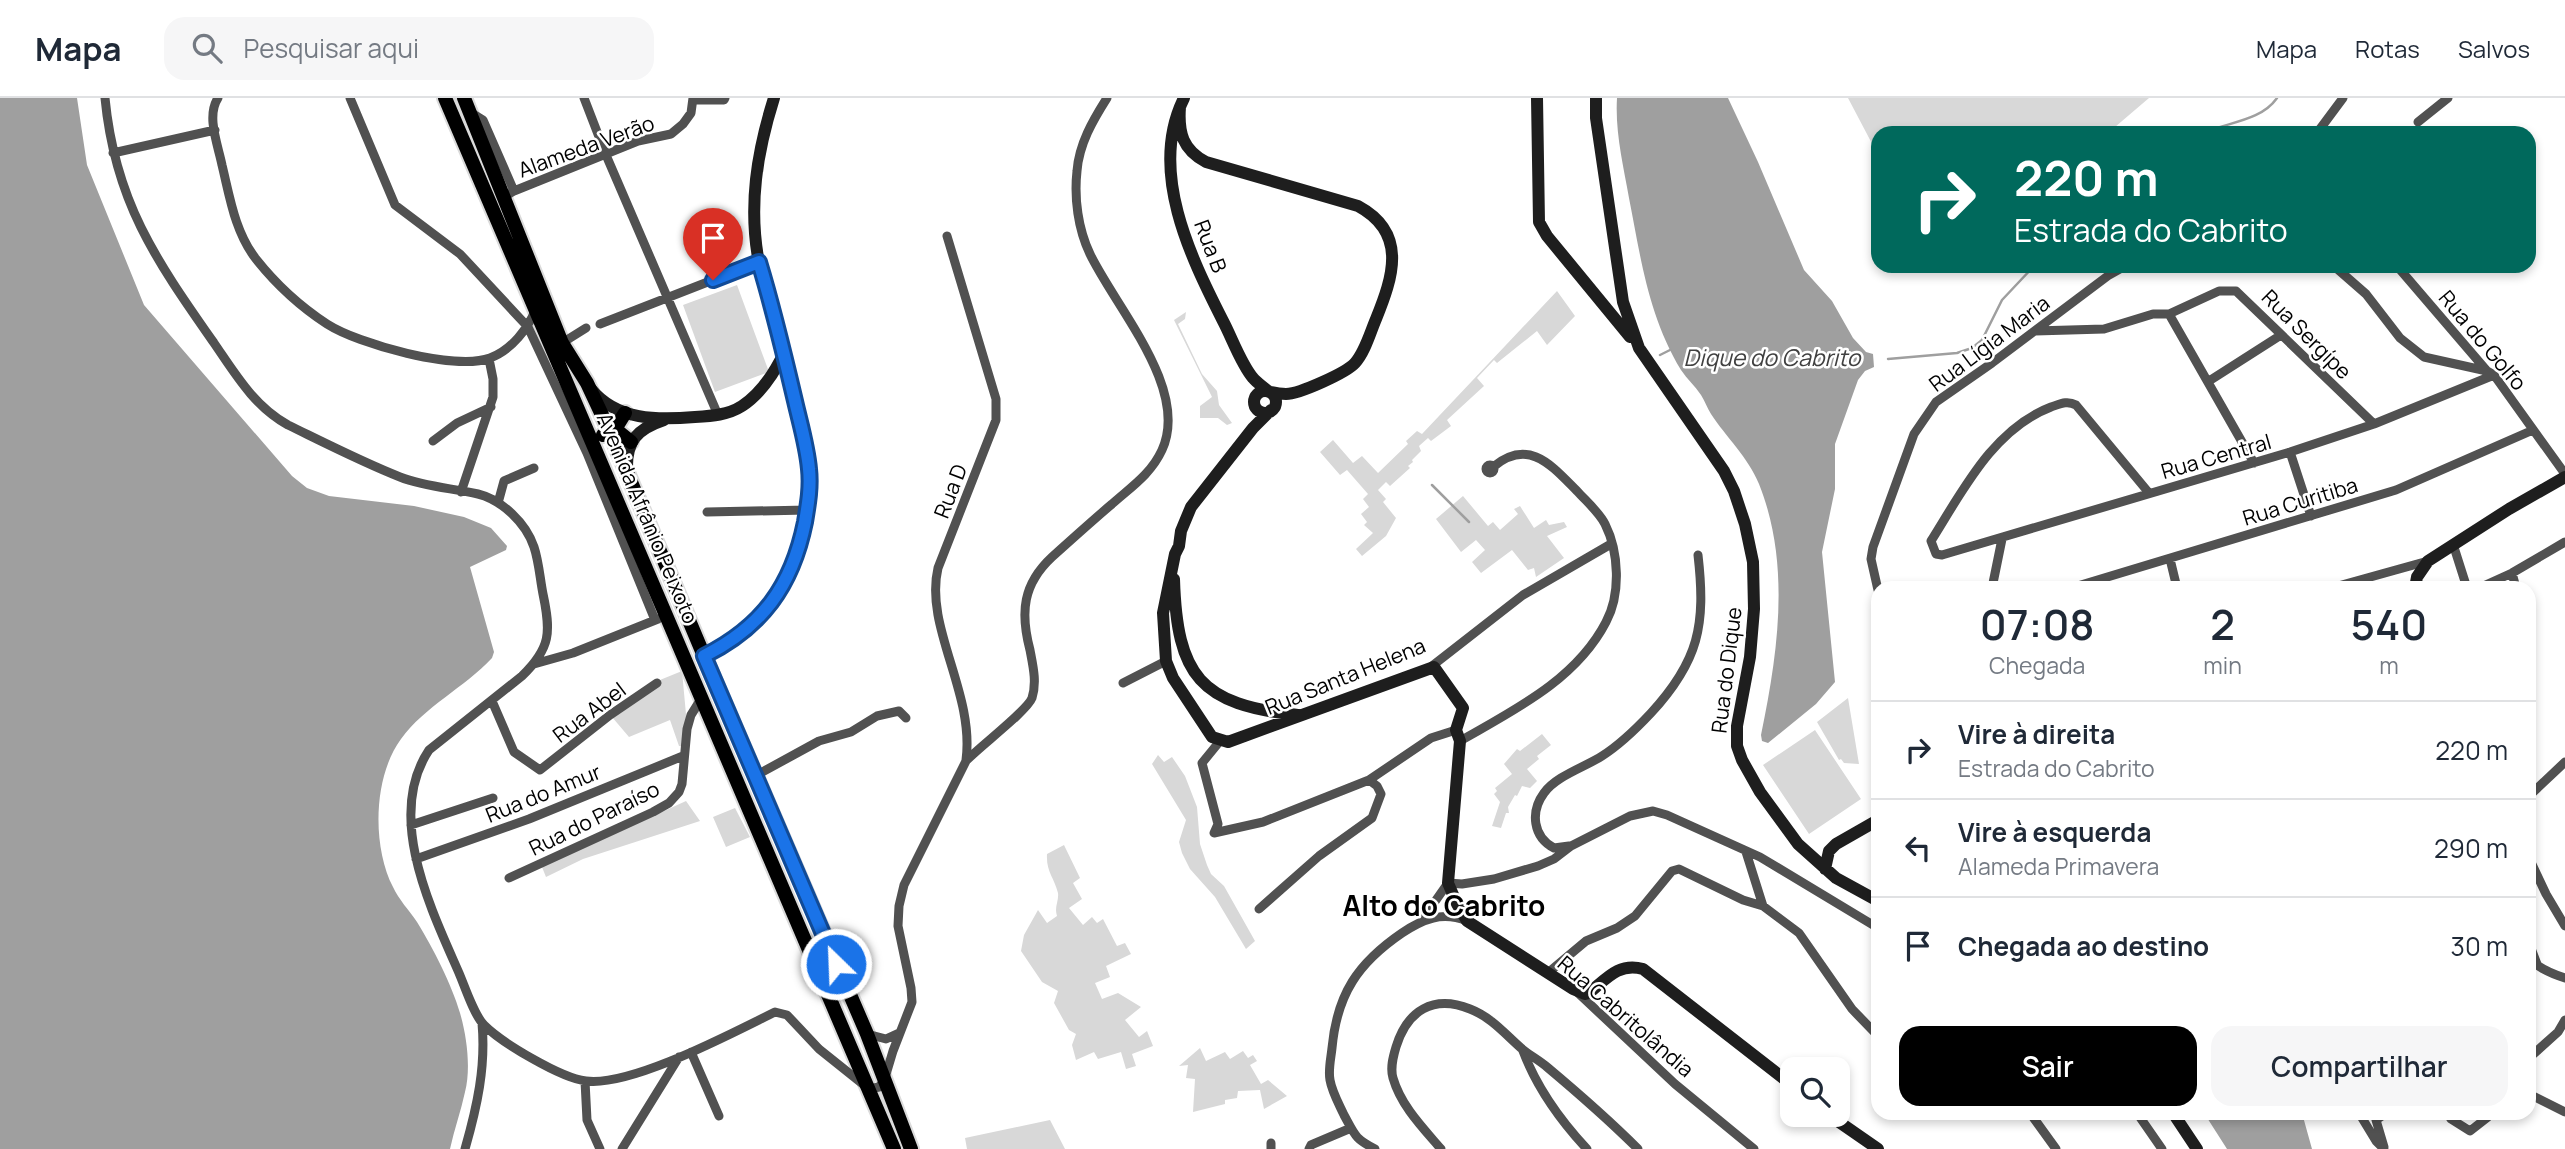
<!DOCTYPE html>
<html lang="pt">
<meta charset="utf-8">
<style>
:root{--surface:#fff;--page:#f6f6f7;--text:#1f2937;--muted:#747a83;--line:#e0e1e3;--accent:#000}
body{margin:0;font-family:Manrope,sans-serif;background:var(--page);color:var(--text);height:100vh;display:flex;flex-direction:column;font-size:26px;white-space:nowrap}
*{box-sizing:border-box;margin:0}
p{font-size:23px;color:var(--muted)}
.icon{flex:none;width:38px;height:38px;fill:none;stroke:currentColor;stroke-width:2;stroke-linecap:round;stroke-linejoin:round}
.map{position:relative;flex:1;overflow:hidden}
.drawer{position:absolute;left:1871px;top:483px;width:665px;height:539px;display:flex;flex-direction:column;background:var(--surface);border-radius:21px;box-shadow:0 4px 10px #0003}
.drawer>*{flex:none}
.guide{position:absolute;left:1871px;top:28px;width:665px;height:147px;border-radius:21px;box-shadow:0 4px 10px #0003;background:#00695c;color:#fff;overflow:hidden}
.buttons{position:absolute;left:1780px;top:959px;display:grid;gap:14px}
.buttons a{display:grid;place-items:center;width:70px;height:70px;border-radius:14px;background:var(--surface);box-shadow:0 4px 10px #0003;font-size:35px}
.pin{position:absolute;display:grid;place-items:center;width:60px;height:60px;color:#fff;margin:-72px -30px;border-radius:50% 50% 50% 0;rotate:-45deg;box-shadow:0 0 7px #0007}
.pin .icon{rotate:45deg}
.me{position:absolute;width:77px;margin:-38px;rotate:336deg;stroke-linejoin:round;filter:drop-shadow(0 0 5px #0008)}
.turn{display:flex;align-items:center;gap:24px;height:147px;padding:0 28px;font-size:32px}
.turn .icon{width:91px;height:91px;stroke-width:2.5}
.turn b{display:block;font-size:49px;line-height:60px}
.eta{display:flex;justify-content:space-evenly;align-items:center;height:119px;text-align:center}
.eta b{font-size:42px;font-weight:600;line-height:49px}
.cta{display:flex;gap:14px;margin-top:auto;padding:14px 28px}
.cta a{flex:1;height:80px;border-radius:21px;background:var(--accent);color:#fff;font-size:28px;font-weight:600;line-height:80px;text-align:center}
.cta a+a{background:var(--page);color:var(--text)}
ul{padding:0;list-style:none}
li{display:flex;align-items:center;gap:21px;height:98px;padding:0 28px;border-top:2px solid var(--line)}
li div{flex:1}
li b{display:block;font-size:26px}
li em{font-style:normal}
header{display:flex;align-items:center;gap:42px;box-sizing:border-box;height:98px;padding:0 35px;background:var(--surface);border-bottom:2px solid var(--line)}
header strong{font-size:33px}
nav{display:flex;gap:38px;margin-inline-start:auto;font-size:24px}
.search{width:490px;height:63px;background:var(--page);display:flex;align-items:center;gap:18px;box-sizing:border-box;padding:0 24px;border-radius:21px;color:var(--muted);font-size:26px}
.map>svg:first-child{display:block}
.green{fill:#d8d8d8}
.water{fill:#9f9f9f}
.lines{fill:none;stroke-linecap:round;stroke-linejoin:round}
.stream{stroke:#9f9f9f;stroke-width:2.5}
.primary-casing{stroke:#dbdbdb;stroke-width:18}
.street{stroke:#515151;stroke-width:9}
.secondary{stroke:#1e1e1e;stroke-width:12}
.primary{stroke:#000;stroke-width:14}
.route-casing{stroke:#114b97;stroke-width:18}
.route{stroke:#1a73e8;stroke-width:12}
.labels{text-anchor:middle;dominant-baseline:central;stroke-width:5;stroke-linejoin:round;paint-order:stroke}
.street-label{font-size:21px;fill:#000;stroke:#fff}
.water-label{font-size:23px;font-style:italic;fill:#404040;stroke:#fff}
.district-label{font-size:28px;font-weight:bold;fill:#000;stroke:#fff}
</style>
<header>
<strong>Mapa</strong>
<div class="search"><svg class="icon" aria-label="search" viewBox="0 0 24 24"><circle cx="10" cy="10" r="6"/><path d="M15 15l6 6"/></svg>Pesquisar aqui</div>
<nav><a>Mapa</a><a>Rotas</a><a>Salvos</a></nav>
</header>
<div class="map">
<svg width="2565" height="1051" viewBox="0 0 2565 1051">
<rect width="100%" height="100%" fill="#fff"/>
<path class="green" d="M1848,0H2149L2108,35H1878V57Z
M737,187L769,274L715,294L683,207Z
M1557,193L1575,218L1547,247L1537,233L1497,265L1494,262L1477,280L1484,288L1447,322L1451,328L1431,343L1428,340L1419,348L1421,353L1412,362L1413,364L1408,368L1410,370L1390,388L1386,384L1378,392L1386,401L1383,404L1396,420L1386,438L1362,458L1356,451L1373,435L1364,427L1367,424L1361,416L1369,409L1363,401L1368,396L1347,372L1340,377L1320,354L1333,342L1353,365L1362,358L1378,375L1408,346L1406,343L1417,333L1422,336Z
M1186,214L1185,221L1178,226L1202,276L1217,293L1219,307L1232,325L1227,327L1218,320H1200V308L1212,299L1174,222Z
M1463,398L1488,428L1493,424L1500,432L1518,416L1514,411L1520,408L1534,430L1546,422L1549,427L1564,424L1567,429L1547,438L1564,460L1536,479L1534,470L1528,472L1512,452L1481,475L1472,464L1485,452L1476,442L1461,454L1436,421Z
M682,573L689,649L679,648L670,622L629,639L612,619L655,584Z
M1848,600L1859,666L1844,665L1841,661L1839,662L1817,624Z
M1815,632L1861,701L1809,736L1763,667Z
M1542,636L1551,647L1537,658L1539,661L1527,671L1537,683L1530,690L1522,688L1517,698L1515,697L1508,709L1509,715H1506L1501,730L1492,728L1500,704L1494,696L1497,693L1495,690L1512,676L1504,666L1517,651L1520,653Z
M1158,657L1164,664L1172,659L1185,678L1197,709L1200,746L1207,767L1211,776L1224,788L1255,843L1246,851L1215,799L1190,771L1182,755L1179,744L1186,722L1152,666Z
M686,703L700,723L583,761L546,779L542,769Z
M735,710L750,739L726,749L713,719Z
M1064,747L1080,780L1073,785L1082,801L1069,810L1083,827L1092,819L1097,825L1103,821L1117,848L1125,845L1131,856L1106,868L1110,879L1095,885L1102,901L1118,895L1141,909L1125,922L1139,939L1147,933L1153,948L1132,956L1136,968L1126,971L1121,954L1098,961L1094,954L1076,962L1072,947L1076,936L1069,932L1054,905L1058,893L1042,884L1021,853L1024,837L1038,812L1047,825L1057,818C1054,809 1059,803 1058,795C1054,779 1046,774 1047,756Z
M1200,950L1206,963L1225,954L1230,961L1243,953L1248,960L1253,957L1257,963L1250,967L1261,986L1268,982L1287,998L1264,1011L1260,992L1238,993L1237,1000L1225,1002V1006L1193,1014L1195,981L1186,980L1188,967L1179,968Z
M1050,1022L1065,1051H967L965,1040Z"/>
<path class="water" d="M0,0H77L87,67L144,207L292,378L307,390L329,398L414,408L464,419L491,430L507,448L506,452L470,469L494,554L492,560C464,590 425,608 401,641C373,679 372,748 393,789C399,802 409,812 417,824C433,850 452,887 460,915C467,939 471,971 465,994C461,1013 454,1032 450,1051H0Z
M1617,0H1728L1758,64L1804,172L1832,203L1853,240L1866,254L1873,256L1874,269L1865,273L1858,282L1835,346V391L1822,454L1835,584L1816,606L1768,645L1762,643L1761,637C1778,555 1791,466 1759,386C1748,359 1726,339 1711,316C1707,310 1705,303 1701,297C1695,288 1687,281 1681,272C1648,217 1641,161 1629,100C1623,66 1615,34 1617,0Z
M2204,1015H2302L2312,1051H2227Z"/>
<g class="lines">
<path class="stream" d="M2203,35C2228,24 2261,23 2277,0
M1660,257L1670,252
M1888,261L1957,255L1972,250L1982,242L2002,202L2034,168
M1432,387L1469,424"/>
<g class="primary-casing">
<path id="primary" d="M445,0L894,1051
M464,0L562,245L587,285L610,334L704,558L867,936L911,1051
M615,331L631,344
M603,337L615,331L625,315"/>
</g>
<path class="street" d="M105,0C115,104 156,162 214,245C236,277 254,308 288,327C325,345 362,364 400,379C425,389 452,390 478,396C502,402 526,425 534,449C539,464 540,481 543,496C551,534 551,550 522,578L429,652C385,718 431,811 459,875C465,889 474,917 484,927C502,945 561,980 586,983C631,989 732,935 775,914L787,917L819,951L869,991L879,989L884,983L893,953L912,904L911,890L898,828L899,808L904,787L966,663C979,649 1027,613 1032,600C1037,584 1033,568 1030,552C1020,514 1023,486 1052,459C1072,441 1092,423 1112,406C1131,389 1151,376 1162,352C1190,291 1116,210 1090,156C1078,131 1074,100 1077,73C1079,46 1093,22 1107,0
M218,0C206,18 218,47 222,67C230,100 235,134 256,161C275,185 301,209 327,226C358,246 455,273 490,260C512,252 528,230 536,211
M350,0L395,107L460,156L528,229L587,355L655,522
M584,0L606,57L718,317
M694,2H724L725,0
M470,14L483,22L514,93L509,96
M2418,24L2448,0
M2317,35L2343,0
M113,55L215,32
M514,93L638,43L671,36L683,26L691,15L693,0
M947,138L996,301V322L938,470C924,529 975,595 966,662
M2334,168L2366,196L2400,240L2424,259L2487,273
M2397,168L2487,273L2494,277L2565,376
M2169,216L2254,365
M600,226L759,164
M2035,233L2104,231L2153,216H2169L2219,193H2236L2374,326
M562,245L586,230
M2209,283L2281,237
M433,343L457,325L491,309
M2290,354L2311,418
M1486 371a4 4 0 1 1 8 0a4 4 0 1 1-8 0Z
M461,394L493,299V281L489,261
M2149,395L2076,307C2067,302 2060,306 2051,309C1993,331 1962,394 1931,443L1936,456L1942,457L2290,354L2374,326L2494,277
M498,405L504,383L534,370
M707,414L807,412
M2453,446L2467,490
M2170,461L2177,490
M2512,475L2516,490
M1992,490L2002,441
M2071,490L2396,392L2533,332
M2331,490L2428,463
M2479,490L2512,475L2565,444
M1878,492L1871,461L1873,449L1914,336L1936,304L1992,265L2109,177L2125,168
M704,558C720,550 735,542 749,530C791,492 815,426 809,370C806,331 790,294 785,255
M534,566L573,555L658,521
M1432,568L1523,497L1611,446
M1123,585L1166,563
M492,603L514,654L540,672L610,617L657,585
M1220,643L1202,665L1218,726L1214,735L1263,724L1369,682L1431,640L1456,632
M1460,643C1514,612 1576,582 1606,524C1621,496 1619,454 1605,426C1599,414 1586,403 1577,393C1552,368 1529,339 1493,369
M755,678L819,643L851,634L877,618L899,613L906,620
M2529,698L2565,664
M411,727L493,700
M1569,748L1554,750C1533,739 1530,714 1544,695C1556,678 1585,669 1602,658C1621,646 1636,631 1651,615C1699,563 1706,527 1698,457
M1746,754L1763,808
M2529,760L2546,796L2565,828
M416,761L529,721L683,658
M509,780L653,714L669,705L679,694L682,686L687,631L691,617L701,601
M1259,811L1319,758L1372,720L1381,696L1377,688L1369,682
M1422,822L1448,785L1462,786L1494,781L1538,768L1554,761L1571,748L1630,718L1653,713L1667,717L1760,759L1878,830
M2529,845L2537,866
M2529,861C2539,870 2552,876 2565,880
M1549,874L1586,843L1617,830L1635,818L1672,773L1679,771L1743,802L1763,808L1799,835L1852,911L1878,938
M1577,894L1675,986L1754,1051
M867,936L886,941L899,935
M1523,953C1537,990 1560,1022 1587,1051
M691,954L719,1018
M2529,960L2558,934L2565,922
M585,983L587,1022L600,1051
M2529,996L2565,1014
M2030,1015L2056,1051
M2137,1015L2162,1051
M2359,1015L2376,1043L2384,1051
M2447,1015L2451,1021L2470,1033L2493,1015
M1271,1045V1051
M2384,1049L2376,1022L2386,1015
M465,1051C477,1009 486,969 482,925
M622,1051L679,959
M1309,1051L1311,1047L1351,1030
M1375,1051C1354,1040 1355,1037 1344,1017C1339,1006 1332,994 1330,982C1328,972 1331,960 1332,950C1337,896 1358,865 1402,835C1423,821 1442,813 1467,823
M1441,1051C1423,1030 1401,1008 1393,980C1390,970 1393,959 1396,949C1407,913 1433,896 1470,911C1491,919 1505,936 1521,950C1529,957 1539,962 1547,969C1578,995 1609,1022 1638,1051"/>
<path class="secondary" d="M1184,0C1148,72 1190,158 1223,223C1232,240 1241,266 1253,280C1257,285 1264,289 1269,294
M1537,0L1539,124L1547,138L1630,239
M1596,0V20L1623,204L1639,250L1724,373L1734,393L1745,426L1753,464L1754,511L1750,559L1737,628V648L1742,662L1760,694L1798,746L1836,780L1878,803
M1180,9C1178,35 1183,52 1206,64L1358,108C1408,135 1393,179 1376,221C1370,235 1365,254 1355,265C1346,275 1299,296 1286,296C1281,296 1275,295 1270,294
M591,291C617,323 658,322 695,319C712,318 728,317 742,308C762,295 775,274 785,253C776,224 766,195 759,165C748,108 757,54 774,0
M1254 304a11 11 0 1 1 22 0a11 11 0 1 1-22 0Z
M1271,312L1253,330L1191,409L1181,433L1179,448L1175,456L1163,515L1166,563L1173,580L1212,639L1228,644L1434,569L1463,610L1456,632L1460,643L1448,785L1457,806L1467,823L1573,891L1585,896L1589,895C1606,881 1619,864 1643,871L1792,987
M627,372C626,343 637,331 664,322
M1174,481C1177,578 1200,607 1298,617
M2415,490L2417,479L2428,463L2509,411L2565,379
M1825,771L1829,753L1836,746L1878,722
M2529,867V880
M2173,1015L2197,1051
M1829,1017L1878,1051"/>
<use href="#primary" class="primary"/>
</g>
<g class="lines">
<g class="route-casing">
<path id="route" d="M713,182L759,164C773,210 784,256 795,303C800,325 807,348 809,371C811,389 808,406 805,424C792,488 762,529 704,558L836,866"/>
</g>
<use href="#route" class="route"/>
</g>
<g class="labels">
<g class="street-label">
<text transform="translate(586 48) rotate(-20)">Alameda Verão</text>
<text transform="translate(1211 148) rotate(69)">Rua B</text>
<text transform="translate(2307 236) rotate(45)">Rua Sergípe</text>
<text transform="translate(2483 242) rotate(50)">Rua do Golfo</text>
<text transform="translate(1989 245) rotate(-37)">Rua Lígia Maria</text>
<text transform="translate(2216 358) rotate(-16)">Rua Central</text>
<text transform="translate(950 393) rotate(-69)">Rua D</text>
<text transform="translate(2300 403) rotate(-17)">Rua Curitiba</text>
<text transform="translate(648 420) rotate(67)">Avenida Afrânio Peixoto</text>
<text transform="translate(1726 572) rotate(-83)">Rua do Dique</text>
<text transform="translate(1345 578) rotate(-22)">Rua Santa Helena</text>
<text transform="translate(589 614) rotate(-37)">Rua Abel</text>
<text transform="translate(543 695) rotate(-22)">Rua do Amur</text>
<text transform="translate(594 720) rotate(-26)">Rua do Paraíso</text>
<text transform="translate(1626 918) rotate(41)">Rua Cabritolândia</text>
</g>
<g class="water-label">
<text x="1772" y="259">Dique do Cabrito</text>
</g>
<g class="district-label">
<text x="1444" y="807">Alto do Cabrito</text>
</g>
</g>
</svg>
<div class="buttons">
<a><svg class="icon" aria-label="search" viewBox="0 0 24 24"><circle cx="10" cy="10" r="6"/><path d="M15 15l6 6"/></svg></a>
</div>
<div class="pin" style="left:713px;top:182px;background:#d93025"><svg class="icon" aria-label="arrive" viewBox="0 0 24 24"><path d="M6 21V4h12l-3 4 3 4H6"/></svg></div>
<svg class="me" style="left:836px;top:866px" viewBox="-20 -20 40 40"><circle r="17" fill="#1a73e8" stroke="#fff" stroke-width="3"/><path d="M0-11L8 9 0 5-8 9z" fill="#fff"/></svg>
<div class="guide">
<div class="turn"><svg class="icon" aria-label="right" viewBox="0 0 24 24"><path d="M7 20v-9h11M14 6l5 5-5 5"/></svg><div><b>220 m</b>Estrada do Cabrito</div></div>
</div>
<section class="drawer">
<div class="eta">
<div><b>07:08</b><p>Chegada</p></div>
<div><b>2</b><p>min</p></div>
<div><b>540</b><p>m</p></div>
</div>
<ul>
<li><svg class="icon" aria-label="right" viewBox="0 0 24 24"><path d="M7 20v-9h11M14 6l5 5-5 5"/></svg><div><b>Vire à direita</b><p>Estrada do Cabrito</p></div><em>220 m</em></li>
<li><svg class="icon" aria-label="left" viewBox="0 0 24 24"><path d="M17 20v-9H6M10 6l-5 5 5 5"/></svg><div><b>Vire à esquerda</b><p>Alameda Primavera</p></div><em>290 m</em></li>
<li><svg class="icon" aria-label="arrive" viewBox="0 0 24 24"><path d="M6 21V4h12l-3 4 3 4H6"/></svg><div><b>Chegada ao destino</b></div><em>30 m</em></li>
</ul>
<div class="cta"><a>Sair</a><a>Compartilhar</a></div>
</section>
</div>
